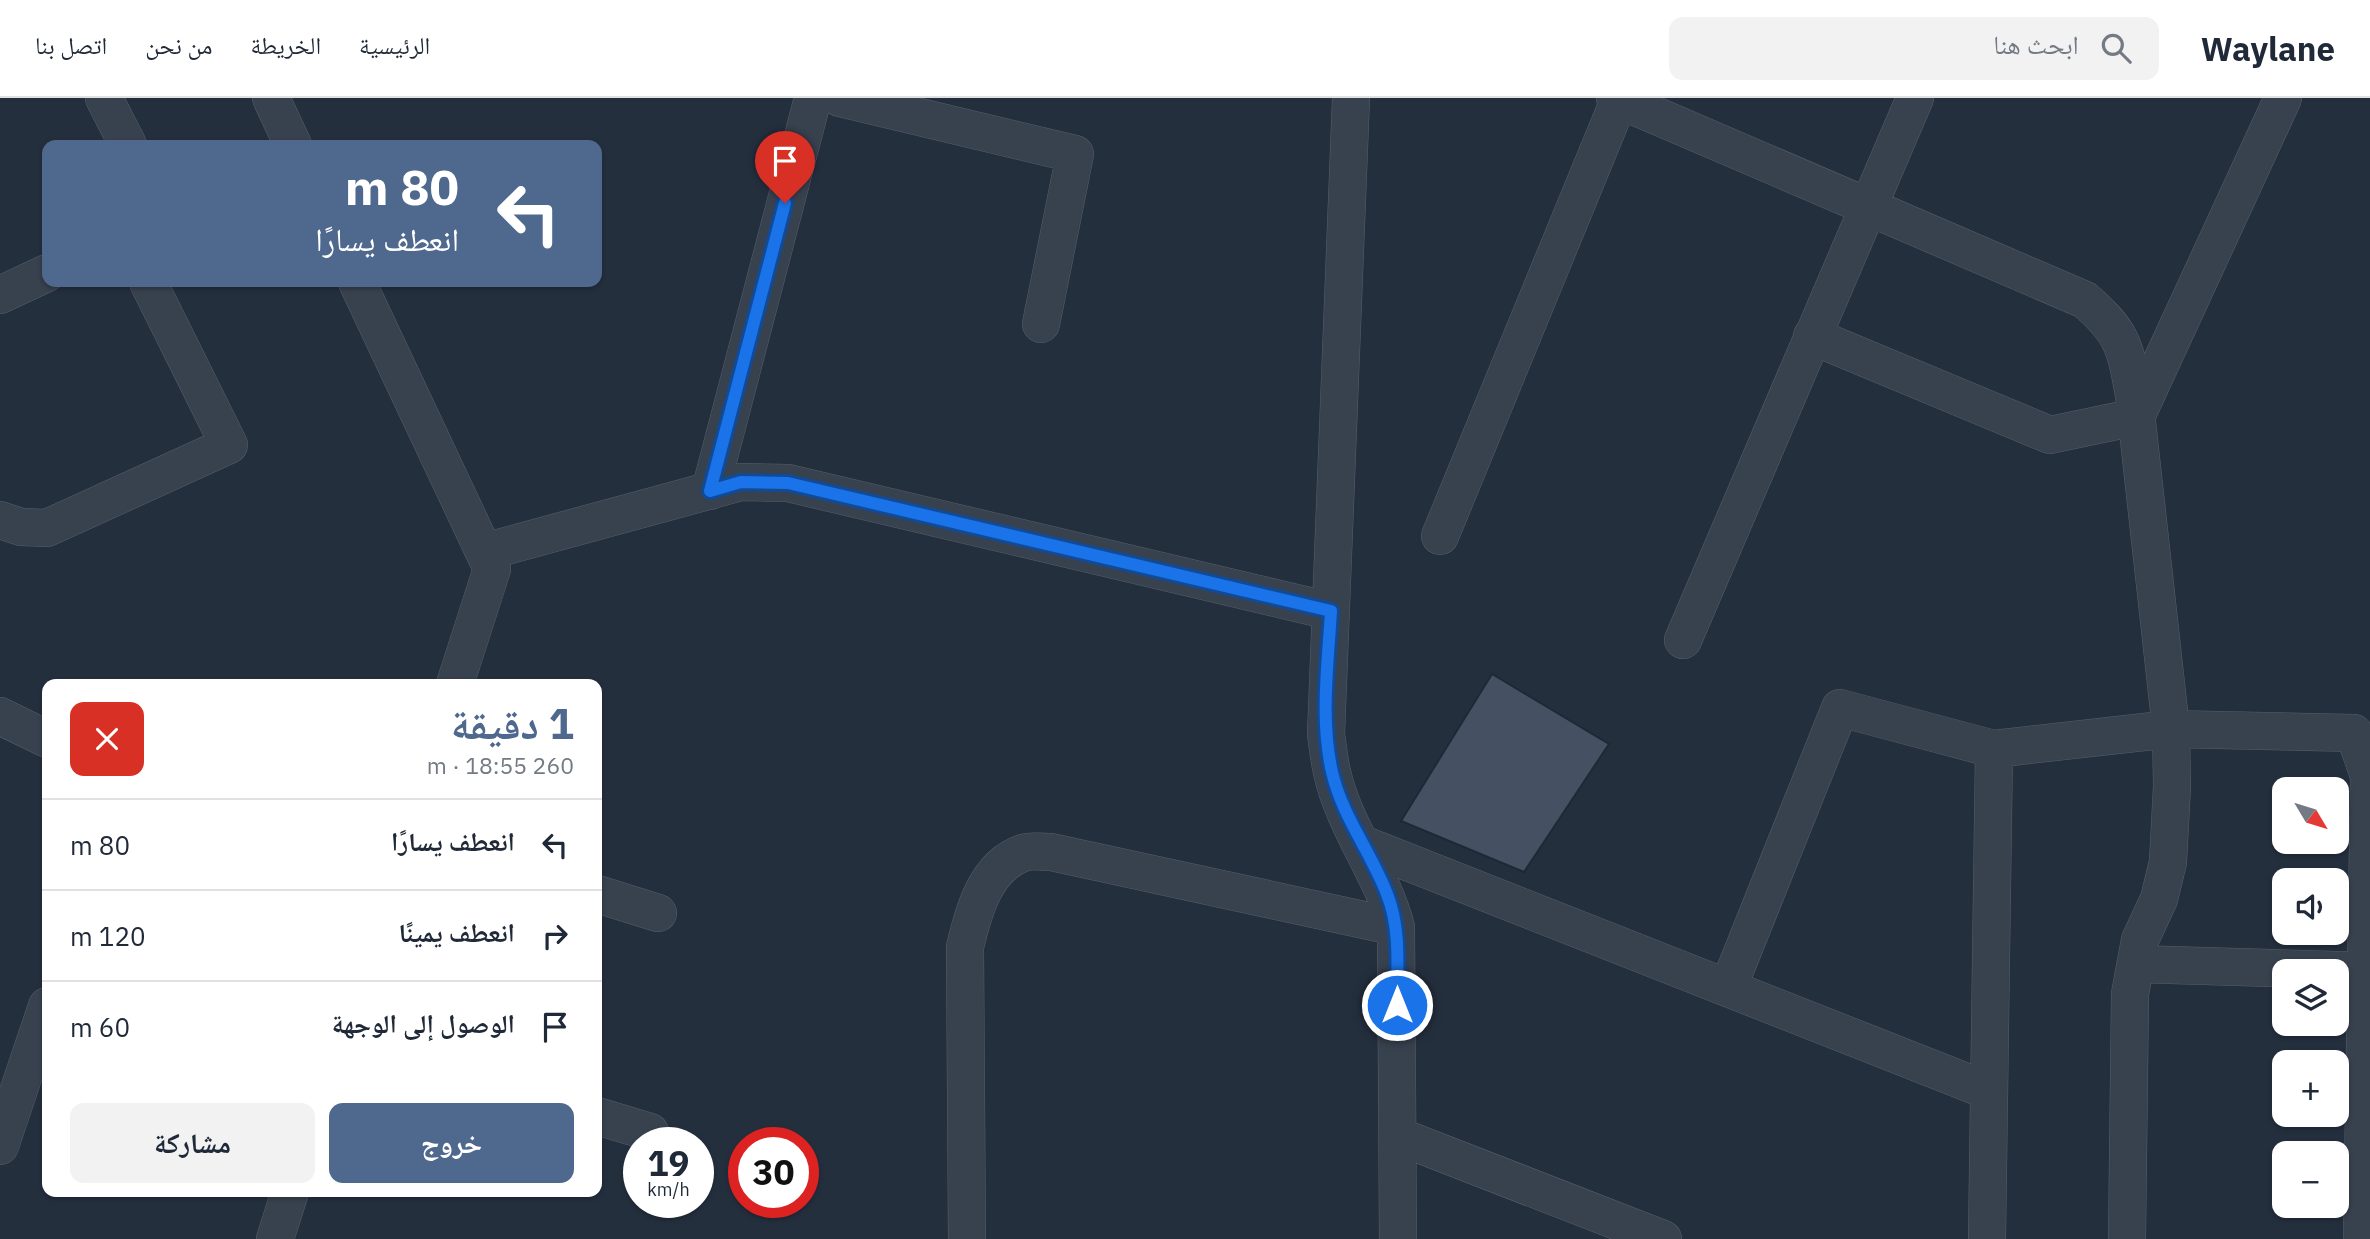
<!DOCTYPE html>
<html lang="ar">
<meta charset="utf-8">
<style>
:root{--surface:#fff;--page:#f2f2f3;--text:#1f2937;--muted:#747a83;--line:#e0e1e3;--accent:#4f688e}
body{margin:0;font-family:"IBM Plex Sans","Noto Naskh Arabic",sans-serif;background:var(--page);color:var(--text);direction:rtl;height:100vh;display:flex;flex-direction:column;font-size:26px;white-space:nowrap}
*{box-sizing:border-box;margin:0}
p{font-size:23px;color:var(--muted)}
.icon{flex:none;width:38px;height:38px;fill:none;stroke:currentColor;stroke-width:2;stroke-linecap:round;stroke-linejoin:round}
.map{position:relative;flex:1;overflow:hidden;direction:ltr}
.sheet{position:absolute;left:42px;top:581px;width:560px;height:518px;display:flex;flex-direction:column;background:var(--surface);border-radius:14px;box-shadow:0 2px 5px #0004;direction:rtl}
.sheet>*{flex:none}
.hud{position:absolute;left:42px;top:42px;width:560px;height:147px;border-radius:14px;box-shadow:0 2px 5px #0004;direction:rtl;background:#4f688e;color:#fff;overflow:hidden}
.needle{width:46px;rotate:128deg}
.fabs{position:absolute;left:2272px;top:679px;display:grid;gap:14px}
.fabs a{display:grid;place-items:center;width:77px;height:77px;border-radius:14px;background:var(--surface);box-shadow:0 2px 5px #0004;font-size:35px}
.speed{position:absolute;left:623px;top:1029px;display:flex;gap:14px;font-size:35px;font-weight:700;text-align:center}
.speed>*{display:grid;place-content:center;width:91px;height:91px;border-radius:50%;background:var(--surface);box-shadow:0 2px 5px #0004;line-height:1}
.speed small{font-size:18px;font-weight:400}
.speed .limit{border:10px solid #d22;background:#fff;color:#111}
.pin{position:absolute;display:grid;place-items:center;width:60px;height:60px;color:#fff;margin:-72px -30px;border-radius:50% 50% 50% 0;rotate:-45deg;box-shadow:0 0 7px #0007}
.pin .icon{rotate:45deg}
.me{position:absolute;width:77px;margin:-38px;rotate:0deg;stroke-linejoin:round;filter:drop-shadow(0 0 5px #0008)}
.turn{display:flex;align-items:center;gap:24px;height:147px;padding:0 28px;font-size:32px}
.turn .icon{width:91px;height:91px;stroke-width:2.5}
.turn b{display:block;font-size:49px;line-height:60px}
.round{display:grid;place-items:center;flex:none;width:74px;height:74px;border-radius:14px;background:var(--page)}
.headline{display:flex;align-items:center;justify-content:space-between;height:119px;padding:0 28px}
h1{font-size:42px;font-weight:700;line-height:52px;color:var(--accent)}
.primary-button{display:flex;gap:14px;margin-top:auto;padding:14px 28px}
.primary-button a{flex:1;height:80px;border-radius:14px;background:var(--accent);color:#fff;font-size:28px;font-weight:700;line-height:80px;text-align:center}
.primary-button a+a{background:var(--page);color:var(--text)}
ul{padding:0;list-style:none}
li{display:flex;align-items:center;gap:21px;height:91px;padding:0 28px;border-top:2px solid var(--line)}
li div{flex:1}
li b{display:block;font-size:26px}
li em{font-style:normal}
header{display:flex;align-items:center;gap:42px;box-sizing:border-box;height:98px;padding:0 35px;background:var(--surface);border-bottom:2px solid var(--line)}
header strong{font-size:33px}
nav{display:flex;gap:38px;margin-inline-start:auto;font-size:24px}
.search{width:490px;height:63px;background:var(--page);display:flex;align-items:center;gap:18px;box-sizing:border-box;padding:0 24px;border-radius:14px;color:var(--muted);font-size:26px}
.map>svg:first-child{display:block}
.building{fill:#455162;stroke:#1f2835;stroke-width:2}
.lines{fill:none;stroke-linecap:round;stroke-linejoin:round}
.minor-casing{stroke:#565f6c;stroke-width:38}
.minor{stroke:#38414e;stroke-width:37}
.route-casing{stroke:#114b97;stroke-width:18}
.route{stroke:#1a73e8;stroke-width:12}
</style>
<header>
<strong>Waylane</strong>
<div class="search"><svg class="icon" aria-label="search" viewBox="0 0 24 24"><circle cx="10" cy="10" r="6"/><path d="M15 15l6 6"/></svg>ابحث هنا</div>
<nav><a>الرئيسية</a><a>الخريطة</a><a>من نحن</a><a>اتصل بنا</a></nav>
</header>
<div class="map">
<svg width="2370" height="1141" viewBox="0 0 2370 1141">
<rect width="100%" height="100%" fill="#242f3e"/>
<path class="building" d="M1492,576L1609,646L1524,774L1401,723Z"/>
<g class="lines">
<g class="minor-casing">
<path id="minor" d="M104,0L128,47
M271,0L293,47
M840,0L1075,56L1041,226
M1351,0L1326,636C1328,649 1329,662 1332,674C1344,729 1382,775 1396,829L1398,1141
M1615,0L2085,202C2123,235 2125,248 2134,297L2171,631L2172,688L2168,764L2159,801L2140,842L2130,896L2127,1141
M357,184L492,471L455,586
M0,197L47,175
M1812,238L2050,337L2136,319L2283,0
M710,393L813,0
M0,422L21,429L47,430L229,347L148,184
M1440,438L1620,0
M484,454L741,384L788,385L1330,513
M1683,542L1915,0
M0,618L47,641
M1362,746L1989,993
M597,796L658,815
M2136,866L2370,873
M1728,890L1840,610L1994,651L2171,631L2354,635L2369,678L2362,1141
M597,1018L650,1034
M1398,1038L1663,1141
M0,1048L47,908
M275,1141L290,1094
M967,1141L965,849C973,815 985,768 1023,755C1031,752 1043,754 1051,754L1396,829
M1987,1141L1994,651"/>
</g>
<use href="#minor" class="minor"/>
</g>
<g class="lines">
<g class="route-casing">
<path id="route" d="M785,105L710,393L741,384L788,385L1331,513C1328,565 1320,622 1332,674C1342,718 1371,754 1387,796C1401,831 1397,870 1397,907"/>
</g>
<use href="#route" class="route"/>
</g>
</svg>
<div class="fabs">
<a><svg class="needle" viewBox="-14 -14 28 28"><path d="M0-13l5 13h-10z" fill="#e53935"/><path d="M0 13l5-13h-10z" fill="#747a83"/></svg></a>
<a><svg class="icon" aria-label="sound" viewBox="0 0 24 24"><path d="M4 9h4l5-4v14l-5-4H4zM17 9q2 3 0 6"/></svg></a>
<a><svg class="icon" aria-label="layers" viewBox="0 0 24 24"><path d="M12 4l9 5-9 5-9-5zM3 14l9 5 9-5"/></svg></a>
<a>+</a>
<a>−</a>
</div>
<div class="speed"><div>19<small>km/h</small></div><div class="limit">30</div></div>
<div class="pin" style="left:785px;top:105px;background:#d93025"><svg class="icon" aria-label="arrive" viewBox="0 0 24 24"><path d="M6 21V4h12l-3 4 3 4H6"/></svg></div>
<svg class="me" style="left:1397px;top:907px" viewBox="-20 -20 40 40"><circle r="17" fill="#1a73e8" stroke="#fff" stroke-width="3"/><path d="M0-11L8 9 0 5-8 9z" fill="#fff"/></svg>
<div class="hud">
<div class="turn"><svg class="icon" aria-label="left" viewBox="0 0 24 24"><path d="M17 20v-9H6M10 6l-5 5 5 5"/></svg><div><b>80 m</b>انعطف يسارًا</div></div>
</div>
<section class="sheet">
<div class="headline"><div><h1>1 دقيقة</h1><p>260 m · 18:55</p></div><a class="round" style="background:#d93025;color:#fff"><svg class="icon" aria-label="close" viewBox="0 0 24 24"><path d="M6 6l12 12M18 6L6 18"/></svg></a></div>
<ul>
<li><svg class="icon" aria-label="left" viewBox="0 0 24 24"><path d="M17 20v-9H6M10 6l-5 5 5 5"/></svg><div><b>انعطف يسارًا</b></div><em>80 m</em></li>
<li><svg class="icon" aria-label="right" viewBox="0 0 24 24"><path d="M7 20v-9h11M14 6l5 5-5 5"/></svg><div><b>انعطف يمينًا</b></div><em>120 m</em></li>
<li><svg class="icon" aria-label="arrive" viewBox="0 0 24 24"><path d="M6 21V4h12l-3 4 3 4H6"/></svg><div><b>الوصول إلى الوجهة</b></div><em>60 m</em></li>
</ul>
<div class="primary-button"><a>خروج</a><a>مشاركة</a></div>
</section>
</div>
